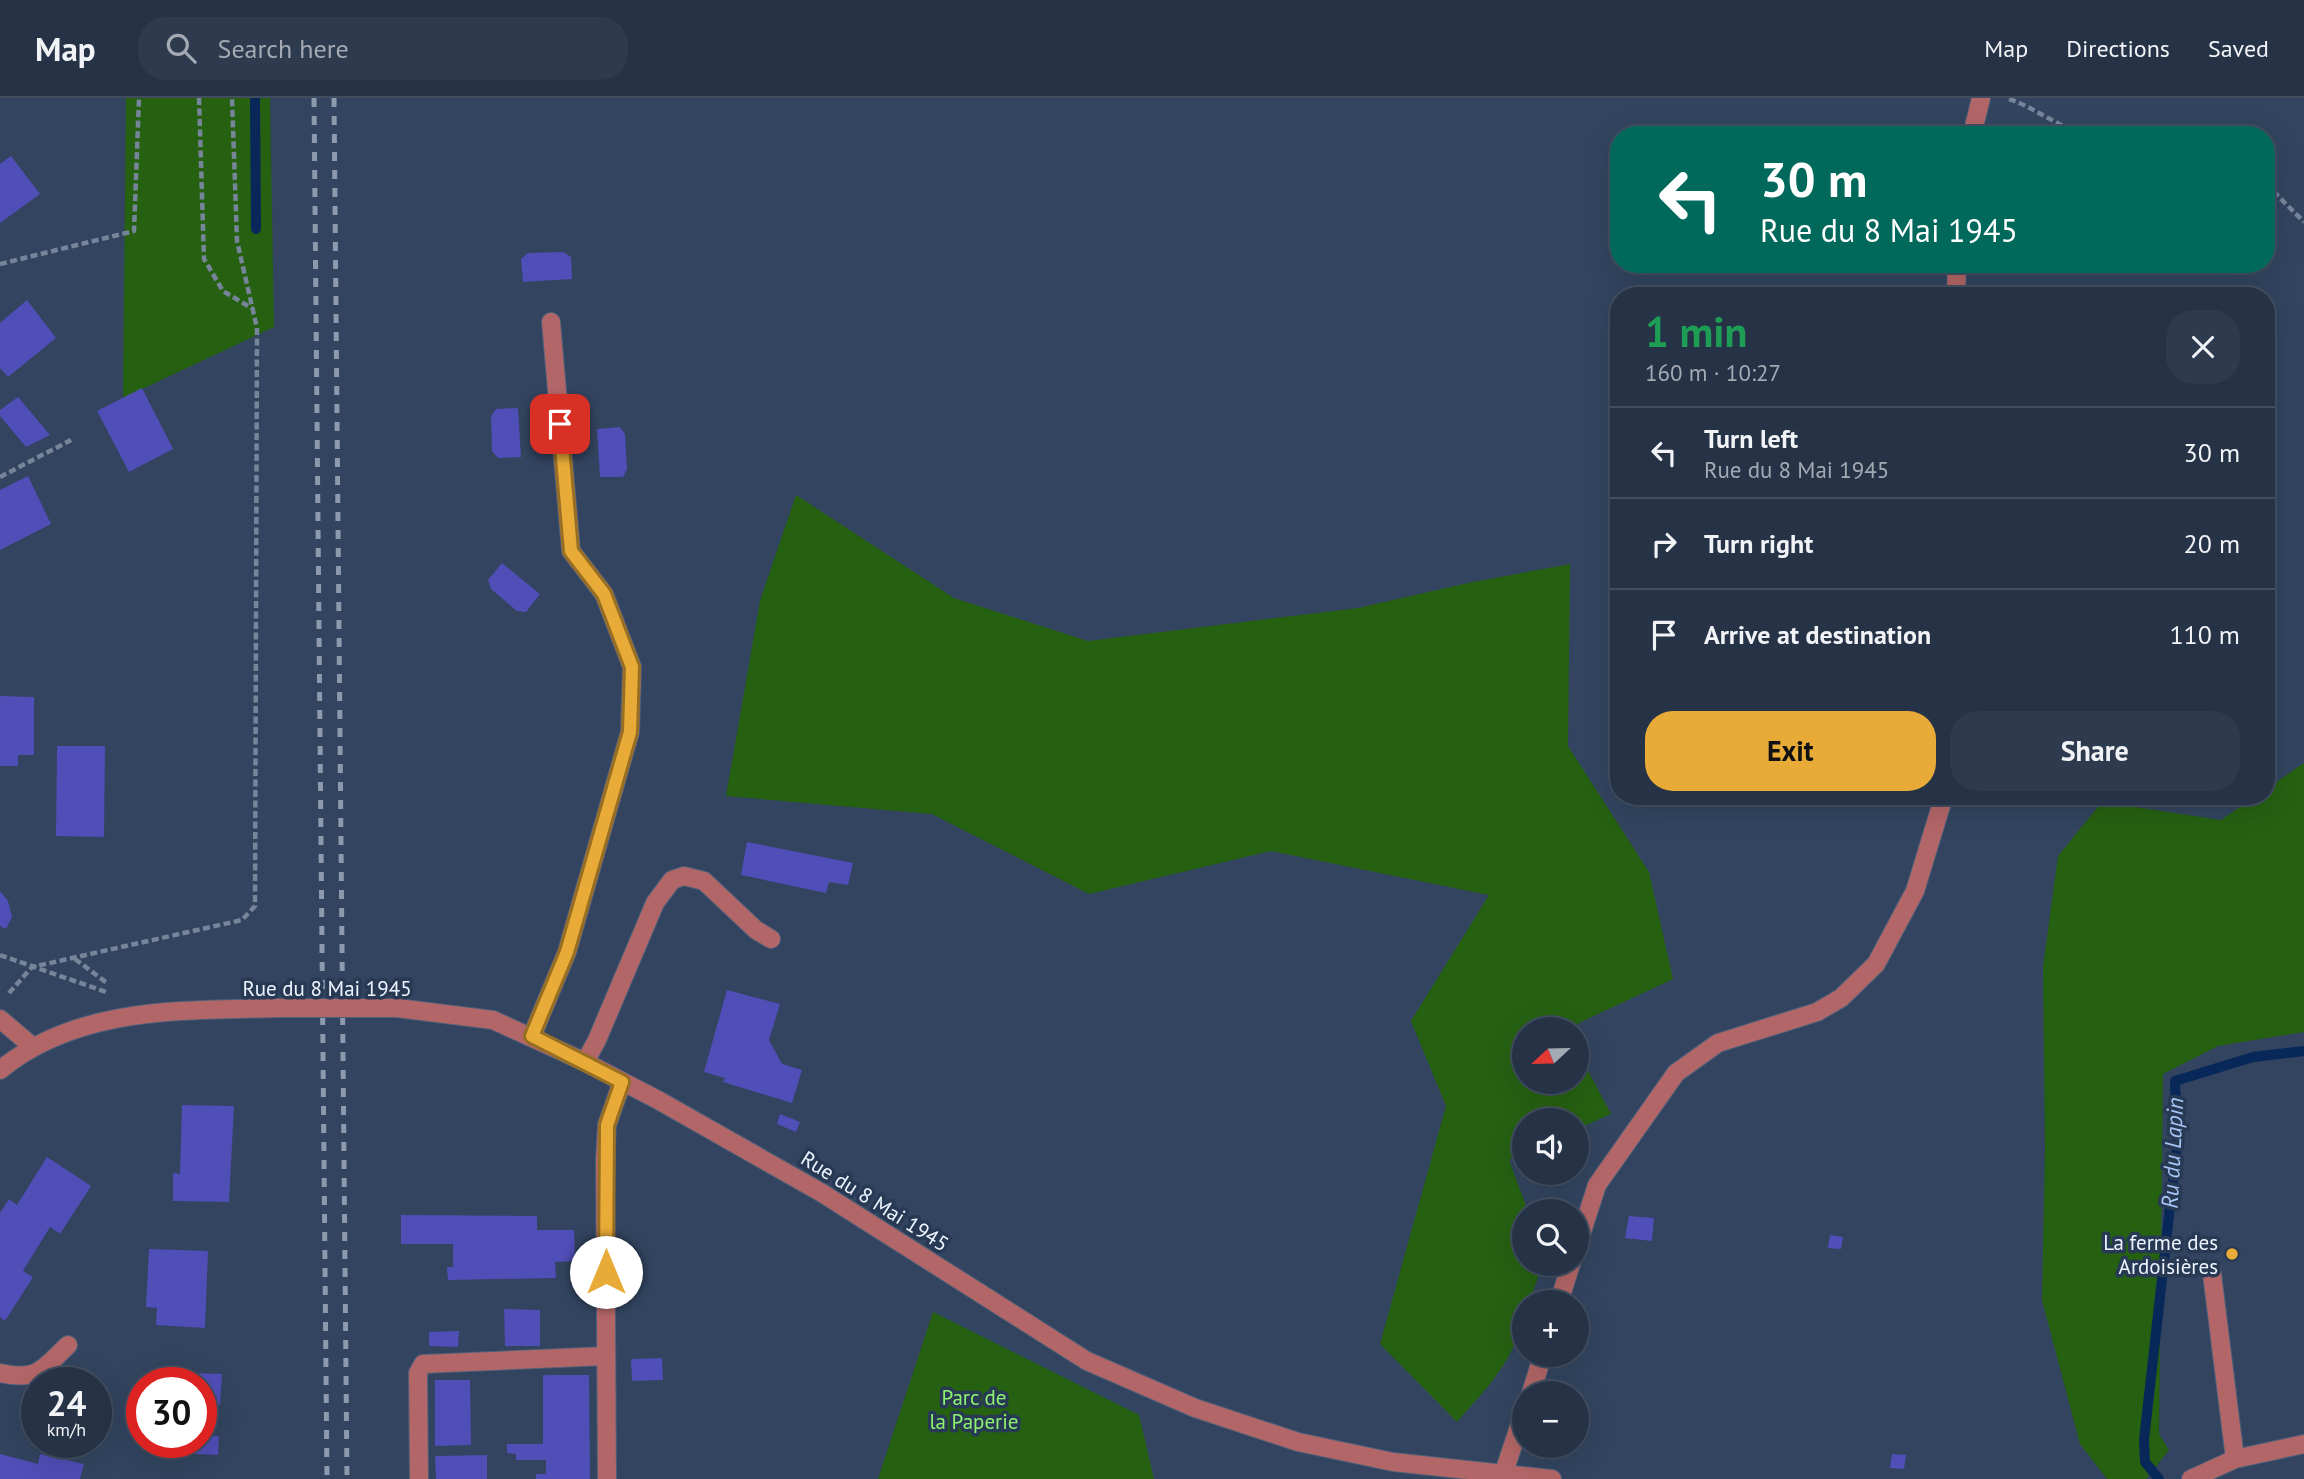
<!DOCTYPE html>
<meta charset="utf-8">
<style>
:root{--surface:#263347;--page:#2e3b4e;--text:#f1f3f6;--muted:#a4aab4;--line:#424e60;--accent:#e8ab37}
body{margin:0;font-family:"PT Sans",sans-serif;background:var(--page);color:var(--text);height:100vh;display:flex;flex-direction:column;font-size:26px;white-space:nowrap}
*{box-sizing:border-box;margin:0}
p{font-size:23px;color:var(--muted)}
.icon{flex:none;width:38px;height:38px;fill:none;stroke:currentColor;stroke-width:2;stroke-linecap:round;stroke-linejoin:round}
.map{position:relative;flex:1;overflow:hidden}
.panel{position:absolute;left:1610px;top:189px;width:665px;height:518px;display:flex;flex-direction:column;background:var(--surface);border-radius:28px;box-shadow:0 7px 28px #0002,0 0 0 2px var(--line)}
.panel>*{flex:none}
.banner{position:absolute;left:1610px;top:28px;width:665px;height:147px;border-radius:28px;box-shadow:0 7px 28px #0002,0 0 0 2px var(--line);background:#00695c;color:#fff;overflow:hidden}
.needle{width:46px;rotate:248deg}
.controls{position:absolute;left:1512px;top:919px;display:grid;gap:14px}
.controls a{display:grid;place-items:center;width:77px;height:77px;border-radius:50%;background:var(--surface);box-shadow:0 7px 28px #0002,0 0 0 2px var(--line);font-size:35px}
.speed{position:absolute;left:21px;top:1269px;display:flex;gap:14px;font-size:35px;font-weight:700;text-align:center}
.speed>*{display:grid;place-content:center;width:91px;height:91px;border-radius:50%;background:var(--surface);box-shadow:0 7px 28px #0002,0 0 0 2px var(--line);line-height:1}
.speed small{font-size:18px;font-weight:400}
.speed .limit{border:10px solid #d22;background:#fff;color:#111}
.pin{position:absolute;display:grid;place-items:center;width:60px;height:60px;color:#fff;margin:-30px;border-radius:14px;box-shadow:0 4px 10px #0006}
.me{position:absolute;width:77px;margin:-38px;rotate:0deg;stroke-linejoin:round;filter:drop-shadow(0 0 5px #0008)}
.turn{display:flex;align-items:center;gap:24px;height:147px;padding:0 35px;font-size:32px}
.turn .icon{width:91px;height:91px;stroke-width:2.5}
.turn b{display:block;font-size:49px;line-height:60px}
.round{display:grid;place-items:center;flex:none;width:74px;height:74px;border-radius:28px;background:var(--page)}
.headline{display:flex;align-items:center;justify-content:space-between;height:119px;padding:0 35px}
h1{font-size:42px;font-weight:700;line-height:52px;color:#1e9e55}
.cta{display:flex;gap:14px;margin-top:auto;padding:14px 35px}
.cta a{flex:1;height:80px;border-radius:28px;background:var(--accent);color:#111;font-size:28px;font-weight:700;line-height:80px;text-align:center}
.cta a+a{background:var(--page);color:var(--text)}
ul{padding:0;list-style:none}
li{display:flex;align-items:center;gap:21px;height:91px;padding:0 35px;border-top:2px solid var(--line)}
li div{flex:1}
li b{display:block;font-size:26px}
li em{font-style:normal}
header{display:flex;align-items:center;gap:42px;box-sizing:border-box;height:98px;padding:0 35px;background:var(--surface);border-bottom:2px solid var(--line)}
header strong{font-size:33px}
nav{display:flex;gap:38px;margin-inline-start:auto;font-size:24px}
.search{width:490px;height:63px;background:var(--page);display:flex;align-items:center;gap:18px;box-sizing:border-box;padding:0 24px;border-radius:28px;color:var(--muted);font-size:26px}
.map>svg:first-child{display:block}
.green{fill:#266112}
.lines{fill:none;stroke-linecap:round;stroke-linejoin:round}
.stream{stroke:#072859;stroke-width:10}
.building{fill:#504eb7}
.minor-casing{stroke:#506079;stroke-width:20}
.path{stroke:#77859a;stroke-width:4.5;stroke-dasharray:7 3.5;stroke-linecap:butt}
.minor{stroke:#b36667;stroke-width:18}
.rail{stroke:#8d99ac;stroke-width:5;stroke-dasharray:9 9;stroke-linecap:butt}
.minor-bridge-casing{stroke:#506079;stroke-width:20;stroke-linecap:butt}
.minor-bridge{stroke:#b36667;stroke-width:18}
.route-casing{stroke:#976f24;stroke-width:18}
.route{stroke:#e8ab37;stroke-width:12}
.poi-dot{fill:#e8ab37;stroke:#283954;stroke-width:2.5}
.labels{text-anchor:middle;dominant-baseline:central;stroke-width:7;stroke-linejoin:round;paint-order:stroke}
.street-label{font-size:21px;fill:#edf4ff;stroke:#283954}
.poi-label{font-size:21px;fill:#edf4ff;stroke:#283954;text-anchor:end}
.park-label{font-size:21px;fill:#8cf270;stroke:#283954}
.water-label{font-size:23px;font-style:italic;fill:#a7c6f6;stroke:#283954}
</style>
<header>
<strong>Map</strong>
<div class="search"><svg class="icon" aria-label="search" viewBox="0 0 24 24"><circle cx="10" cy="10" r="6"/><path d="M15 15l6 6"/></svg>Search here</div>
<nav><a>Map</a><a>Directions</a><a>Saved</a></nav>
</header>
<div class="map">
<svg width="2304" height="1381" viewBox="0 0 2304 1381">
<rect width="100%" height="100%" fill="#32445f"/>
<path class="green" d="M126,0H270L274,229L123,300Z
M796,397L954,500L1088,543L1358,510L1468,485L1570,466L1568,648L1649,774L1673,881L1566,931H1524V984H1577V952L1611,1016L1577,1031V1022H1524V1055L1509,1062L1528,1113H1524V1166H1543L1529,1204H1524C1524,1253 1487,1290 1457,1324L1380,1246L1446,1008L1411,923L1489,797L1271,753L1089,796L932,716L726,698L760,503Z
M2304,665V934L2218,948L2163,976L2159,1336L2169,1352L2146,1381H2107L2080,1346L2042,1202L2045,1050L2043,869L2058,758L2102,704L2221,722L2256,698H2266V691Z
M933,1214L1139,1317L1154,1381H878Z"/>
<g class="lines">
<path class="stream" d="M255,0L256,131
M2159,1381L2145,1364L2144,1342L2177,1046L2175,983L2253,959L2304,953"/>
</g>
<path class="building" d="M11,58L40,96L0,125V66Z
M563,154L571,159L572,181L523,184L521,161L528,155Z
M27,202L56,240L8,279L0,270V225Z
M142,290L173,351L129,374L97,313Z
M18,299L50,337L26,349L0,318V312Z
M518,310L521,359L498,360L492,353L491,318L496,311Z
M620,329L625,336L627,371L623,379H600L597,331Z
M28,378L51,426L0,452V392Z
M502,465L540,496L526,514L517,513L491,491L488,482Z
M0,598L34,599V657H18V668H0Z
M57,648H105L104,739L56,738Z
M747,744L853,765L848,787L829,784L826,795L741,777Z
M0,793L8,803L12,819L6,831L0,828Z
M727,892L780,906L769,942L782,966L802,972L792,1005L723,984L725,980L704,974Z
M182,1007L234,1008L229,1104L173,1103V1075L180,1076Z
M780,1016L800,1024L796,1034L777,1026Z
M47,1059L91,1088L60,1136L50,1129L23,1173L33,1179L5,1223L0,1219V1115L9,1101L17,1107Z
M401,1117L537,1118V1132H574L575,1163L555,1164L556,1180L448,1182L447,1169H453V1146H401Z
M1629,1118L1654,1120L1652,1143L1625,1140Z
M1830,1137L1843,1139L1841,1151L1828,1150Z
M149,1151L208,1153L205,1230L156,1227L157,1210L146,1209Z
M504,1211L540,1212V1248H505Z
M459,1233L458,1249L429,1248V1234Z
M662,1260L663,1282L632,1283L631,1261Z
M157,1274L222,1276L220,1307L210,1308L209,1338H219L218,1357L176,1355V1344H201V1284H157Z
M543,1277H589L590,1381H536V1376H546V1362H516V1356L507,1355V1346H543Z
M435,1282H470L471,1347L435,1348Z
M0,1356L38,1366L40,1356L84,1366L80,1381H0Z
M1892,1356L1906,1357L1904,1371L1890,1370Z
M487,1357V1381H436L435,1358Z"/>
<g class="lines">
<g class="minor-casing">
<path id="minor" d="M1972,37L1981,0
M1956,198L1957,166
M397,910L493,922L585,964L658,1002L822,1095L1087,1263L1195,1310L1298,1344L1393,1364L1552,1381
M0,921L33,949
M532,938L567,854L630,634L632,569L604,496L571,453L551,224
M585,964L597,942L655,805L672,782L684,778L704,783L756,832L771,841
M0,972C78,908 181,913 276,910
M1577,1149L1597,1087L1676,975L1718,945L1817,914L1841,900L1876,866L1915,793L1944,698
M2212,1176L2235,1361
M1559,1204L1571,1166
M0,1275C38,1283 42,1272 68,1247
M1531,1295L1543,1256
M1504,1374L1524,1314
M419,1381L418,1275L423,1266L606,1258
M607,1381L605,1062L607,1027L622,984
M2191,1381L2235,1361L2304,1346"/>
</g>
<path class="path" d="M199,0L204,161L223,193L253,211
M2009,1C2036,10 2059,30 2087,37
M2266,86L2304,124
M0,166L134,133L139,0
M0,379L71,342
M0,857L106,894
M75,861L107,885
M9,895L32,869L242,822L255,808L257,230L237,143L232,0"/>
<use href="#minor" class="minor"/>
<path class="rail" d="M314,0L327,1381
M334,0L347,1381"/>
<g class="minor-bridge-casing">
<path id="minor-bridge" d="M276,910H397"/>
</g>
<use href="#minor-bridge" class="minor-bridge"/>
</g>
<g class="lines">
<g class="route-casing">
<path id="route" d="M560,326L571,453L604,496L632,569L630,634L567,854L532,938L622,984L607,1027L606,1174"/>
</g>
<use href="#route" class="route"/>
</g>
<circle class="poi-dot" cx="2232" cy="1156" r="7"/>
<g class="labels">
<g class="street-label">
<text x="327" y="890">Rue du 8 Mai 1945</text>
<text transform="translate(875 1103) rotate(32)">Rue du 8 Mai 1945</text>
</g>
<g class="poi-label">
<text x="2218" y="1144">La ferme des<tspan x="2218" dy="24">Ardoisières</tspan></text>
</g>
<g class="park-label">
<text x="974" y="1299">Parc de<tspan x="974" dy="24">la Paperie</tspan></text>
</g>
<g class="water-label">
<text transform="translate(2172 1055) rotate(-87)">Ru du Lapin</text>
</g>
</g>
</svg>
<div class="controls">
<a><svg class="needle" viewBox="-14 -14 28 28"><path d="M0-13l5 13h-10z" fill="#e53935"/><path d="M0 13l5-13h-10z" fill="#a4aab4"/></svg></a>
<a><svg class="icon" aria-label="sound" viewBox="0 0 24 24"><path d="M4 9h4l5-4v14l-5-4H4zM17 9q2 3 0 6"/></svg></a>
<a><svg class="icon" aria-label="search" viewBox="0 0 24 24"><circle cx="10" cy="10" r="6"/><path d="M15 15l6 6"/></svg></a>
<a>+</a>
<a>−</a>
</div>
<div class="speed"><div>24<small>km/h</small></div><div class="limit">30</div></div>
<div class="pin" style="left:560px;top:326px;background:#d93025"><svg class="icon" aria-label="arrive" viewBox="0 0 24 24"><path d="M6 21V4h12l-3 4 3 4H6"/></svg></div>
<svg class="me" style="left:606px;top:1174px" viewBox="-20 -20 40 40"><circle r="19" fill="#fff"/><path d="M0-13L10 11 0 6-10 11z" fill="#e8ab37"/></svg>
<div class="banner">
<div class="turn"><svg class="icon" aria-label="left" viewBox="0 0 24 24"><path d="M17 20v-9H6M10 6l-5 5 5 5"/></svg><div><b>30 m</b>Rue du 8 Mai 1945</div></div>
</div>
<section class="panel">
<div class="headline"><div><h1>1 min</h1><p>160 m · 10:27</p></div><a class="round"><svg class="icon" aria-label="close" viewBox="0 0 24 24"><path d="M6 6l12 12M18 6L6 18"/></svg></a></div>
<ul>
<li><svg class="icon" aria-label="left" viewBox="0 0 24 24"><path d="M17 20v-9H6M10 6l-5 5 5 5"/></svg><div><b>Turn left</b><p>Rue du 8 Mai 1945</p></div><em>30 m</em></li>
<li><svg class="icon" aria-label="right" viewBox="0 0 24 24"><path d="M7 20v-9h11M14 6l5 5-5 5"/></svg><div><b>Turn right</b></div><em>20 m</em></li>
<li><svg class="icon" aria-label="arrive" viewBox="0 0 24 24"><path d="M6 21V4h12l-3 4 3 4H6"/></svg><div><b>Arrive at destination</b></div><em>110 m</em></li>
</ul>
<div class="cta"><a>Exit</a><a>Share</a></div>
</section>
</div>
